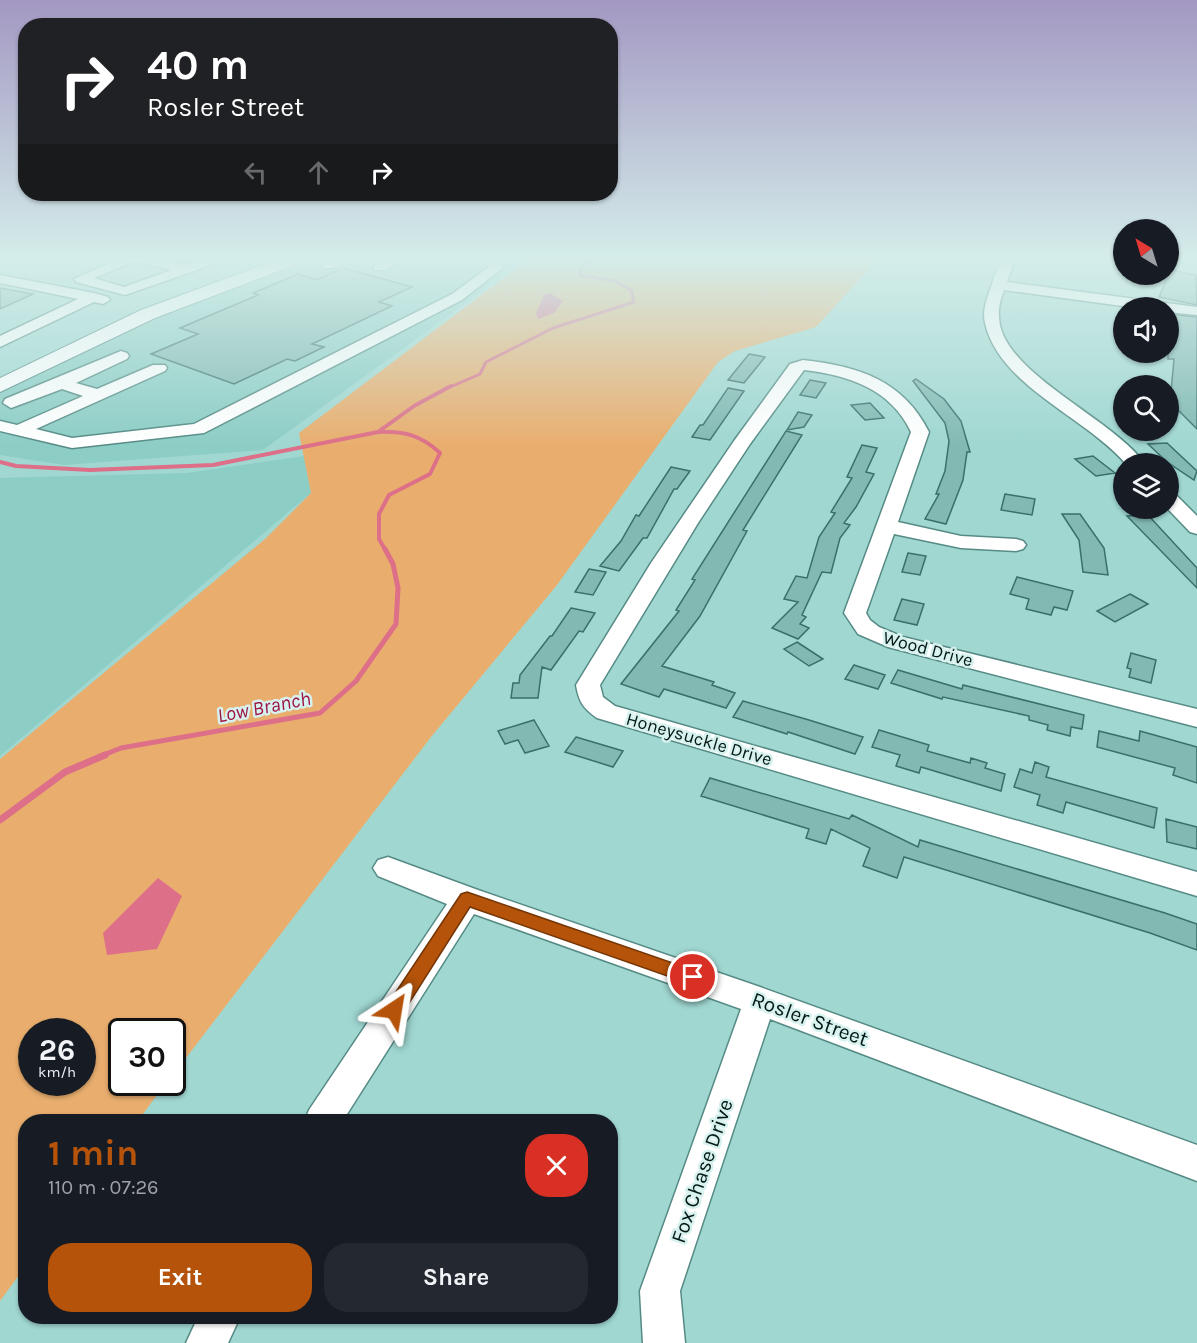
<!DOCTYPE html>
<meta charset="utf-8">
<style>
:root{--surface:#171b24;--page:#242831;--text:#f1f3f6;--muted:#9ea1a6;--accent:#b45309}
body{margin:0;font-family:Karla,sans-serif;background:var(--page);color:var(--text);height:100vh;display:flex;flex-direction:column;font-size:22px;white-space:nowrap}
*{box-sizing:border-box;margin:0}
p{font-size:20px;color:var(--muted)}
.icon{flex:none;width:33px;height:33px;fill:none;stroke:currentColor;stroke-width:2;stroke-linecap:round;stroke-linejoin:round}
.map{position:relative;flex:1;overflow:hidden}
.drawer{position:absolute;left:18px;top:1114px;width:600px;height:210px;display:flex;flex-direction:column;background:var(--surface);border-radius:24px;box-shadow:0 2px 4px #0004}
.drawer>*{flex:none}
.hud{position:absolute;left:18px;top:18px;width:600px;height:183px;border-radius:24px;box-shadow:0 2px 4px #0004;background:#202124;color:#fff;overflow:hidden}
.needle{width:39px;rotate:322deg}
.buttons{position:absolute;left:1113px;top:219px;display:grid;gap:12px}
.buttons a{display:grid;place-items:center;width:66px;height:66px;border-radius:50%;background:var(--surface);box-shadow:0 2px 4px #0004;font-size:30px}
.speed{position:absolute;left:18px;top:1018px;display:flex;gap:12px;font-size:30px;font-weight:700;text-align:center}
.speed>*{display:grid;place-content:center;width:78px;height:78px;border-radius:50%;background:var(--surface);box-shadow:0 2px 4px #0004;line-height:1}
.speed small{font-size:15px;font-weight:400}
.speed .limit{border:3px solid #111;border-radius:9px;background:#fff;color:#111}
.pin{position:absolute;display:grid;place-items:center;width:51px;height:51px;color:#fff;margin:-26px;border:3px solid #fff;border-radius:50%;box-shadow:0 2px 6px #0007}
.me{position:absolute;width:66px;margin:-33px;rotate:33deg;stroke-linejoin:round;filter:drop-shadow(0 0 4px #0008)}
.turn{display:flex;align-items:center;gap:21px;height:126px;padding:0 30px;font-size:27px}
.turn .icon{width:78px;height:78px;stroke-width:2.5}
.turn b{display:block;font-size:42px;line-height:51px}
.lanes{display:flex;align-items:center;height:57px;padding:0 30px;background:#0003;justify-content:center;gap:30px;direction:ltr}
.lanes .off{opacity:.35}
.round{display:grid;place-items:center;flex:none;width:63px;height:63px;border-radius:24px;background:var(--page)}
.headline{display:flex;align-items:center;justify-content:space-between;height:102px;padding:0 30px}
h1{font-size:36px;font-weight:700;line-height:45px;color:var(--accent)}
.primary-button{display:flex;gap:12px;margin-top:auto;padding:12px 30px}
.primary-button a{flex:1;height:69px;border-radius:24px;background:var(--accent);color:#fff;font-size:24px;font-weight:700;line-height:69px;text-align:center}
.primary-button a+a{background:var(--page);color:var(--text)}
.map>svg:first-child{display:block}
.built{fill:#8ccdc5}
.green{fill:#e9ae6e;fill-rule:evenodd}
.water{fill:#dd6f88}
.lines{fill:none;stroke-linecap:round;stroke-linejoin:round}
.stream-far3{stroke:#dd6f88;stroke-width:3}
.stream-far2{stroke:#dd6f88;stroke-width:4}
.stream-far1{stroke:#dd6f88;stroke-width:5}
.stream{stroke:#dd6f88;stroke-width:7}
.building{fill:#82b9b2;stroke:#3a6f6a;stroke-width:1.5}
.minor-casing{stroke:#568b85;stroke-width:3}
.major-casing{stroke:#568b85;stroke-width:2}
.minor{fill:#fff;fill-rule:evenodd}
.major{fill:#fff;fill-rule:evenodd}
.route{fill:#b45309;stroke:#753606;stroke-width:1.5}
.labels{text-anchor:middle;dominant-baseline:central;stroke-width:5;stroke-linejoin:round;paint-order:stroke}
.street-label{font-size:18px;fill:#041917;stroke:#d7f2ee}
.water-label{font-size:20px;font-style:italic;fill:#9d1646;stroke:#d7f2ee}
.near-street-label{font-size:21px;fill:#041917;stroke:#d7f2ee}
</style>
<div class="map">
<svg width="1197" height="1343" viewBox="0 0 1197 1343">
<rect width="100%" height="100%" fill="#a0d7d1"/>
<path class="built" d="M314,258H528L263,450L64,465L0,455V393L63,356L201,294Z
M304,456L311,493L0,756V478L187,473Z"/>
<path class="green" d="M530,258H879L816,327L735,351L718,362L557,585L431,737L173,1075L172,1032H122V1083H166L137,1122H26L25,1267L0,1301V759L265,539L311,493L299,433ZM32,1032H82V1083H32Z"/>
<path class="water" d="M550,293L563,301L554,313L538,319L536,313L544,295Z
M158,878L182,896L157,949L107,955L103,933Z"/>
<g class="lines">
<path class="stream-far3" d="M448,388L480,374L486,362L553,328L634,302L631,290L615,281L579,275L581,268L594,258"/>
<path class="stream-far2" d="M0,462L16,466L90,470L213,465L378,432
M386,551L379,539V514L389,495L430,474L440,453C421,435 404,431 378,432L414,406L451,386"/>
<path class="stream-far1" d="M101,756L121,748L320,713L356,681L396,624L398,588L393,564L385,549"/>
<path class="stream" d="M0,820L65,772L105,755"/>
</g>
<path class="building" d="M343,268L412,287L379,302L392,306L312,344L324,347L295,361L287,359L234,384L151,354L198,334L180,328L258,295L253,293L270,286L298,274L316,280Z
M1171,270L1196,275L1197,305L1159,297Z
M0,288L33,294L0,309Z
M1168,314L1197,317V429L1176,408V399L1171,392L1174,359H1168Z
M749,354L765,357L744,383L728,380Z
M916,379L944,399L961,421L970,452H967L963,480L946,524L925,519L939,494H936L945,471L949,441L945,423L913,381Z
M810,380L826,383L816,398L800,395Z
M728,388L744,391L710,440L692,437L700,425H703Z
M870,403L884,418L865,420L851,405Z
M798,412L812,415L804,427L787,430Z
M786,431L802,435L743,530L747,531L700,616L662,666L714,682L712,685L735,693L726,708L664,689L659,697L621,684L679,611L676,610L695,580L692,579Z
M1167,443L1197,471L1194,480L1167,462L1148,444Z
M862,445L877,448L866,472L874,474L856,507L844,523L850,525L840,538L831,573L822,572L802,615L806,617L800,624L809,628L798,639L772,628L798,602L784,599L796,576L807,578L819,537L835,513L831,512L852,478L847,477Z
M1093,456L1115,473L1096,476L1075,459Z
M671,467L690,471L677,489H674L647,538H643L619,571L600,566L621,541L636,515L639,516Z
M1005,494L1035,499L1032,515L1001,510Z
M1062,514H1080L1104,548L1108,575L1083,572L1079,540Z
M1148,515L1197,568V588L1127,516Z
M908,553L926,556L920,575L902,572Z
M589,569L606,572L593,595L575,592Z
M1017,577L1073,591L1067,610L1054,607L1051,615L1026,609L1029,599L1010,594Z
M1130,594L1148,604L1115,622L1097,611Z
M902,599L924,604L917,625L894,620Z
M571,608L595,613L583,632L579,631L551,670L542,667L538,698H511L513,683H519L520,675L550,636H552Z
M797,642L823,659L809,666L784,649Z
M1131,653L1156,660L1151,683L1129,677L1131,669L1127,668Z
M854,665L885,675L878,689L845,679Z
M898,670L962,689L963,685L1084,715L1082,729L1071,727L1070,736L1047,730L1048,725L1029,720V716L943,697L942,699L891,683Z
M743,701L809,720L863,737L855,754L788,732L787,734L733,717Z
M534,720L549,746L525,753L518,740L505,744L498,731Z
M879,730L929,745L927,751L970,763L971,758L987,763L985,768L1005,774L1001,791L921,767L919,773L896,766L900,755L872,747Z
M1099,731L1139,741L1140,731L1197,747V783L1173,775L1175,768L1097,747Z
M576,737L623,751L613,767L565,752Z
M1035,762L1049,767L1046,777L1157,808L1154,828L1066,802L1063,813L1037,805L1040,795L1014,787L1020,769L1032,773Z
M710,778L849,819L852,815L918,847L920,840L1165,913L1197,924V950L1150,933L904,857L897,878L863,866L870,848L831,829L826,844L806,838L809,829L701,796Z
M1166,819L1197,827V849L1167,842Z"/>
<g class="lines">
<g class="minor-casing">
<path id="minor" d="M120,258H155L185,265L206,258L213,262L211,265L125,295L76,282L74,279ZM130,263H143L172,270L124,287L94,278Z
M333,258H350L334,268H324L322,265Z
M390,258H408L385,270H375L373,267Z
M479,258H493L504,267L462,300L204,433L72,448L0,431V421L17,425L83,396L62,389L11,408L3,403L5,399L121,351L127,353L129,356L127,359L76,383L97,389L153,365H165L167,368L165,371L36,429L72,438L194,424L452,294L489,267Z
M1006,261L1013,265L1007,282L1197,307V315L1168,312V308H1137L1004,290C1001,298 998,308 999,317C1000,372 1113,418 1145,464H1126C1086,417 999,386 985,323C982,311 987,298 991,287C994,279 997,263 1006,261Z
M0,275L94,293L108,297L110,300L103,304L94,302L0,347V336L78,299L0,283Z
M803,360C858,366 903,380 929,432L898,522L961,536L1016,539L1023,541L1026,545L1023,549L1016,551L961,548L894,534L866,613L870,620L879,627L903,637L1197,709V727L888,647L858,634L844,613L911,432C891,389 848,375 804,370L750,444L698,523L600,685L603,697L615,706L1197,872V896L597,718C583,708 579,702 576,685L651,563L734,441L790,364Z
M1168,492L1175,494L1197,516V534L1190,532L1167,508Z
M388,857L478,890L760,987L1197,1145V1181L770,1019L680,1291L685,1343H643L640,1291L741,1009L474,914L342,1122H304L309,1110L447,904L378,876L373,868L378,860Z
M198,1317H240L228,1343H186Z"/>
</g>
<g class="major-casing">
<path id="major" d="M282,258H306L303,262L155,318L0,392V378L141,310Z"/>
</g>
<use href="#minor" class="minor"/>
<use href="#major" class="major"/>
</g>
<linearGradient id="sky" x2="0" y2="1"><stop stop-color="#a398c2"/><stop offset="0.58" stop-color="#d4edea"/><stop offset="1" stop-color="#d4edea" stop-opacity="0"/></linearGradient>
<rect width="1197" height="446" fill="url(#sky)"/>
<path class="route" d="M467,892L699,972L702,977L699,983L693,985L470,907L401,1016L394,1019L388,1016L385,1010L388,1004L461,894Z"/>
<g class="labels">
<g class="street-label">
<text transform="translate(928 649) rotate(15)">Wood Drive</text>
<text transform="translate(699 739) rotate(16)">Honeysuckle Drive</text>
</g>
<g class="water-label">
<text transform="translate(264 707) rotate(-11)">Low Branch</text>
</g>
<g class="near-street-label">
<text transform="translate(810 1019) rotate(20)">Rosler Street</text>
<text transform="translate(702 1171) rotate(-71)">Fox Chase Drive</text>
</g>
</g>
</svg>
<div class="buttons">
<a><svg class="needle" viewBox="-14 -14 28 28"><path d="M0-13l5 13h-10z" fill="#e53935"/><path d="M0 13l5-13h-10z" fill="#9ea1a6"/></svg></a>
<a><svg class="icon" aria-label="sound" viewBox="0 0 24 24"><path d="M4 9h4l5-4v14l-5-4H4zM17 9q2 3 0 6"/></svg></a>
<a><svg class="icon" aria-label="search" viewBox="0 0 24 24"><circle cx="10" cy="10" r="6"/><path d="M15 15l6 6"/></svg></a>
<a><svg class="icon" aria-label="layers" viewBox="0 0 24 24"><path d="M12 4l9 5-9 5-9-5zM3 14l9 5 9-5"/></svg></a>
</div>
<div class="speed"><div>26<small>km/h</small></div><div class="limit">30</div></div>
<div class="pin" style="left:693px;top:977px;background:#d93025"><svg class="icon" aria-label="arrive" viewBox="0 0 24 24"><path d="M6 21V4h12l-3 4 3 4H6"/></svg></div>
<svg class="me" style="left:394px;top:1010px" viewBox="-20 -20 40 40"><path d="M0-17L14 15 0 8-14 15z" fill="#b45309" stroke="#fff" stroke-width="4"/></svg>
<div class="hud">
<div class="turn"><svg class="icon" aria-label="right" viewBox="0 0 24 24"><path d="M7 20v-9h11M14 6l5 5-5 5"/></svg><div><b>40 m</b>Rosler Street</div></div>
<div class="lanes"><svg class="icon off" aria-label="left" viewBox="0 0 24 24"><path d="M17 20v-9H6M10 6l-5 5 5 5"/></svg><svg class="icon off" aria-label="ahead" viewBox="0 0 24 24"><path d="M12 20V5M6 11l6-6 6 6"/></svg><svg class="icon" aria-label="right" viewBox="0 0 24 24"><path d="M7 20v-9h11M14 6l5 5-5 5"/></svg></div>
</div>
<section class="drawer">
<div class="headline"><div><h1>1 min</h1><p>110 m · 07:26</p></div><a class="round" style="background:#d93025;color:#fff"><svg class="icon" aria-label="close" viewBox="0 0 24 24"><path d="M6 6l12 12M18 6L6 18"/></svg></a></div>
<div class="primary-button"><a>Exit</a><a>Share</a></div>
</section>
</div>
